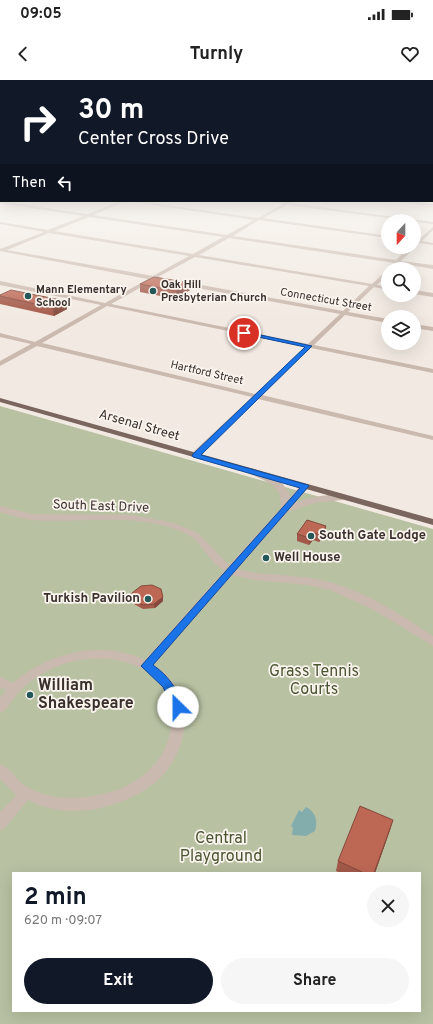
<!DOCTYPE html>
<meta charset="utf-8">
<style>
:root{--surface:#fff;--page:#f6f6f6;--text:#222;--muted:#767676;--accent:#111827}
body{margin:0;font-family:Overpass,sans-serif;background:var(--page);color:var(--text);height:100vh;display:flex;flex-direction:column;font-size:15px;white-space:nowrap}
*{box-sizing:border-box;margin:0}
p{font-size:13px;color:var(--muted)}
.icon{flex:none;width:22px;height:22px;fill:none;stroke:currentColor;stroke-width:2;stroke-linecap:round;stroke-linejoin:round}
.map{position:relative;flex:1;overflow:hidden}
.drawer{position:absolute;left:12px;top:792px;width:409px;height:140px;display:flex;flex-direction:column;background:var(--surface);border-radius:0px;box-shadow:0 4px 16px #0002}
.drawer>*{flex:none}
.top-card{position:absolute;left:0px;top:0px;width:433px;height:122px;box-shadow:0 4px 16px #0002;background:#111827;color:#fff;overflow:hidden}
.needle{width:26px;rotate:201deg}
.buttons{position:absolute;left:381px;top:134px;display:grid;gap:8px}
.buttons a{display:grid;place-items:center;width:40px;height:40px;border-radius:50%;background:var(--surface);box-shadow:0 4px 16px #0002;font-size:20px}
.pin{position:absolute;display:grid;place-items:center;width:34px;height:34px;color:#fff;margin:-17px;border:2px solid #fff;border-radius:50%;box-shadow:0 1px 4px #0007}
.me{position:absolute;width:44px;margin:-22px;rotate:337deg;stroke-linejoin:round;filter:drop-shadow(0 0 3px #0008)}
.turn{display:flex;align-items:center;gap:14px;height:84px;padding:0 12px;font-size:18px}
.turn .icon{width:52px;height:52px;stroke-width:2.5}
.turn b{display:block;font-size:28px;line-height:34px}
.then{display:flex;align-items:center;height:38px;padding:0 12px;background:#0003;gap:8px;font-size:15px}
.round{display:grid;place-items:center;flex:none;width:42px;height:42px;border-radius:21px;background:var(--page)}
.overview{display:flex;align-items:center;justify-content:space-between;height:68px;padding:0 12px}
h1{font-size:24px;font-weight:700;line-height:30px;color:var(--accent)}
.button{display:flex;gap:8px;margin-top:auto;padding:8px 12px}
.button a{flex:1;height:46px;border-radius:24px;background:var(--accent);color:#fff;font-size:16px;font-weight:700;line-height:46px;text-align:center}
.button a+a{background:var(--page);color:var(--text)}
.status{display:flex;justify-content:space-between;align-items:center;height:28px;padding:0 20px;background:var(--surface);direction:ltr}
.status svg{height:11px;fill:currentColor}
header{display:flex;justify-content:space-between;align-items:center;height:52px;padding:0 12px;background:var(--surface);font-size:18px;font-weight:700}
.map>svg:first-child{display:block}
.green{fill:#b8c1a2;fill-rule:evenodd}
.water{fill:#83adad}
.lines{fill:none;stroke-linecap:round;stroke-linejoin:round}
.minor{fill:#cab9ae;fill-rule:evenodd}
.major{fill:#7a665e;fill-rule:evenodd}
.wall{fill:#a35949}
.shaded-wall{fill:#84493c}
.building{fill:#bd6855;stroke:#84493c}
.route{fill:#1a73e8;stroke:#114b97}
.poi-dot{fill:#245758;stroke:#faf4ee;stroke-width:1.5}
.labels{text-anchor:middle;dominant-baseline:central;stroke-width:3.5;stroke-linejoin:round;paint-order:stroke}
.far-poi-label{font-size:11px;font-weight:bold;fill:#392f2c;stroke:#faf4ee;text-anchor:start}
.far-street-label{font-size:11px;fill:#392f2c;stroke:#faf4ee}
.street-label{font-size:13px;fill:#392f2c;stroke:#faf4ee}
.poi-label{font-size:13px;font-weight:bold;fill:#392f2c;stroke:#faf4ee;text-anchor:start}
.near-park-label{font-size:16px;fill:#4a5631;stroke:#faf4ee}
.near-poi-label{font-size:16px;font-weight:bold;fill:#392f2c;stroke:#faf4ee;text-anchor:start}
</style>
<div class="status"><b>09:05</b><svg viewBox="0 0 49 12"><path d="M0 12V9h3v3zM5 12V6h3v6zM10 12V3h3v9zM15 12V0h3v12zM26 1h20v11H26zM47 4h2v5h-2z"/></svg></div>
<header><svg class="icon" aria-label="back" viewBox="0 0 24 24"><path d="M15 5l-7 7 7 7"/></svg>Turnly<svg class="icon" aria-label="heart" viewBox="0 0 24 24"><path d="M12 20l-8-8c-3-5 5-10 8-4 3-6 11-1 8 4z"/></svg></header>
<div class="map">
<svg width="433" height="944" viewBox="0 0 433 944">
<rect width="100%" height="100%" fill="#f2eae2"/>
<path class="green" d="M0,326L433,449V944H0ZM13,793H420V931H13Z"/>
<path class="water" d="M306,727C316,732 318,741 315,751L306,756L292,755L293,748L291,746L299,730L302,732Z"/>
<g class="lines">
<path class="minor" d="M432,110H433V112H432Z
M0,121L88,134L120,121H126L93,135L227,155L254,140L127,121H138L258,138L283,124L267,121H293L291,123L433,142V144L287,125L263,138L388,156V158L259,140L233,156L396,180L410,167H414V160H418L433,147V150L422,161L433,163V165L420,163L401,181L433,185V189L399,183L394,187L391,185L394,183L229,158L199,175L372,204L388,189V194L377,205L388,206V210L374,207L348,232L388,239V243L345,235L314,265L433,289V293L311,268L262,315L433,356V360L258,319L198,377H192L191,375L192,373L252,317L37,266L0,286V281L31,264L0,257V253L35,262L101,225L0,205V201L105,223L148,199L0,171V169L44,152L0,144V142L48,150L83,136L0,123ZM89,137L223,157L193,174L54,151ZM49,153L189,176L153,196L7,170ZM195,177L369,206L343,231L158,197ZM154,200L340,234L308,264L111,224ZM107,226L305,267L255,314L42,263Z
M397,121L433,124V126L399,122Z
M414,210L433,213V217L414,214Z
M414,244L433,247V251L414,248Z
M251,388C266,392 286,401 290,417L302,404H308L309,406L308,408L296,422C305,419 339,410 347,417L342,420L314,423L288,432L237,489C263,496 290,494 316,499C359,507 397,532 433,556V566L374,530L330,510L308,505L254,500L232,495L154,585C195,612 192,663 162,696C143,717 103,731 76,731C59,732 43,727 28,720L5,748L0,750V732L16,715L0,699V684C11,688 16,699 25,706C31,709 41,714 47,715C62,719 78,718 92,716C203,701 198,559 75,581C55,585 34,596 20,611C13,618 8,630 0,633V618L6,610L0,608V597L13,603C47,573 101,559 145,580L224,491C208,481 202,461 185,453C138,431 82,444 33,440C22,439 11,435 0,432V426L32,434L132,435L174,443L198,453L229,485L280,429C285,406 265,401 248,393L247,391L248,389Z"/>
<path class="major" d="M0,318L433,439V445L0,322Z"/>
</g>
<path class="wall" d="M190,203V210L176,219L140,212V204Z
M0,215L67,229L54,236L0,224Z
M326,446L325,453L319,462L313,460L309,465L297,461V454Z
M133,517H163V521L155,528L143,529L134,524Z
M393,740L390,750L375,793H340L336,791L338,781Z"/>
<path class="shaded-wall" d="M190,203V210L176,219V211Z
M66,221L67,229L54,236L53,228Z
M326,446L325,453L319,462L320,455Z
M314,453L313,460L309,465L310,458Z
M163,517V521L155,528L154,524Z
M393,740L390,750L375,793H374Z"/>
<path class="building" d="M154,197L190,203L176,211L140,204Z
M11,210L66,221L53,228L0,216V215Z
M307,440L326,446L320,455L314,453L310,458L297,454Z
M152,505L161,509L163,517L154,524L143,525L134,521L132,513L141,506Z
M360,726L393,740L374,793H364L338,781Z"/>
<linearGradient id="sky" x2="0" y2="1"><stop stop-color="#7fb1d0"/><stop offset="0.45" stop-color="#f9f6f2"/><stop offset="1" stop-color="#f9f6f2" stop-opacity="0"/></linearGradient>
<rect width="433" height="240" fill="url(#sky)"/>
<path class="route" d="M242,251L312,266L201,375L308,405L309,406L153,585C169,596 177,609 184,627L182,630L178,631L174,630L163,607L141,586L300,408L193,377L192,375L305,267L244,254H242Z"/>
<g class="poi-dot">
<circle cx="153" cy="211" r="4"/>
<circle cx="28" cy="216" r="4"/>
<circle cx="311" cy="456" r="4"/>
<circle cx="266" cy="478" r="4"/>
<circle cx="148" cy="519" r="4"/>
<circle cx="30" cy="615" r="4"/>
</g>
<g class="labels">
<g class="far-poi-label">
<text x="161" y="205">Oak Hill<tspan x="161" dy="13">Presbyterian Church</tspan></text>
<text x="36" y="210">Mann Elementary<tspan x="36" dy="13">School</tspan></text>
</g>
<g class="far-street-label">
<text transform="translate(326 220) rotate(10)">Connecticut Street</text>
<text transform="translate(207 293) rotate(13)">Hartford Street</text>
</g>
<g class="street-label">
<text transform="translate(139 346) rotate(16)">Arsenal Street</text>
<text transform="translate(101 427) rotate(2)">South East Drive</text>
</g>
<g class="poi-label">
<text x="319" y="456">South Gate Lodge</text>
<text x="274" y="478">Well House</text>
<text x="140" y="519" text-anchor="end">Turkish Pavilion</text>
</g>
<g class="near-park-label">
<text x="314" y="592">Grass Tennis<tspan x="314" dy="18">Courts</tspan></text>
<text x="221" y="759">Central<tspan x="221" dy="18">Playground</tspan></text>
</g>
<g class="near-poi-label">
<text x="38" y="606">William<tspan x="38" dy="18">Shakespeare</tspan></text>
</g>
</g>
</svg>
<div class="buttons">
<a><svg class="needle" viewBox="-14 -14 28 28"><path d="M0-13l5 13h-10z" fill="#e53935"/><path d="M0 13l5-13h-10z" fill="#767676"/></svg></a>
<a><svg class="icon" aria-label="search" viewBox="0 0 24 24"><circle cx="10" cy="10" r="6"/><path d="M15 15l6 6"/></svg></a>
<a><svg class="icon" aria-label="layers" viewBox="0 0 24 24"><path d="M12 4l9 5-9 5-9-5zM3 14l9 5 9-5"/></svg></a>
</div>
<div class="pin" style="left:244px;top:253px;background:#d93025"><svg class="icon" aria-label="arrive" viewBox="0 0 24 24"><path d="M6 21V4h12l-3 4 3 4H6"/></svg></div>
<svg class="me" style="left:178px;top:627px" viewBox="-20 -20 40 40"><circle r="19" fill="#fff"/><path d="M0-13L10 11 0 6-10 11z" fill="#1a73e8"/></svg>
<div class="top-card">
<div class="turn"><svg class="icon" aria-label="right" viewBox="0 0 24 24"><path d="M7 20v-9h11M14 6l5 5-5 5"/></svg><div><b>30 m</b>Center Cross Drive</div></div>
<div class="then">Then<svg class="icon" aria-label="left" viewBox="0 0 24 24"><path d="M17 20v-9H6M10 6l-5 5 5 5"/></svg></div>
</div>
<section class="drawer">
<div class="overview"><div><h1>2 min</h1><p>620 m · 09:07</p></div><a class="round"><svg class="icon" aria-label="close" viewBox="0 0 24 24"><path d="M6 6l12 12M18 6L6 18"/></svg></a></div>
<div class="button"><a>Exit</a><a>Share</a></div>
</section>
</div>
